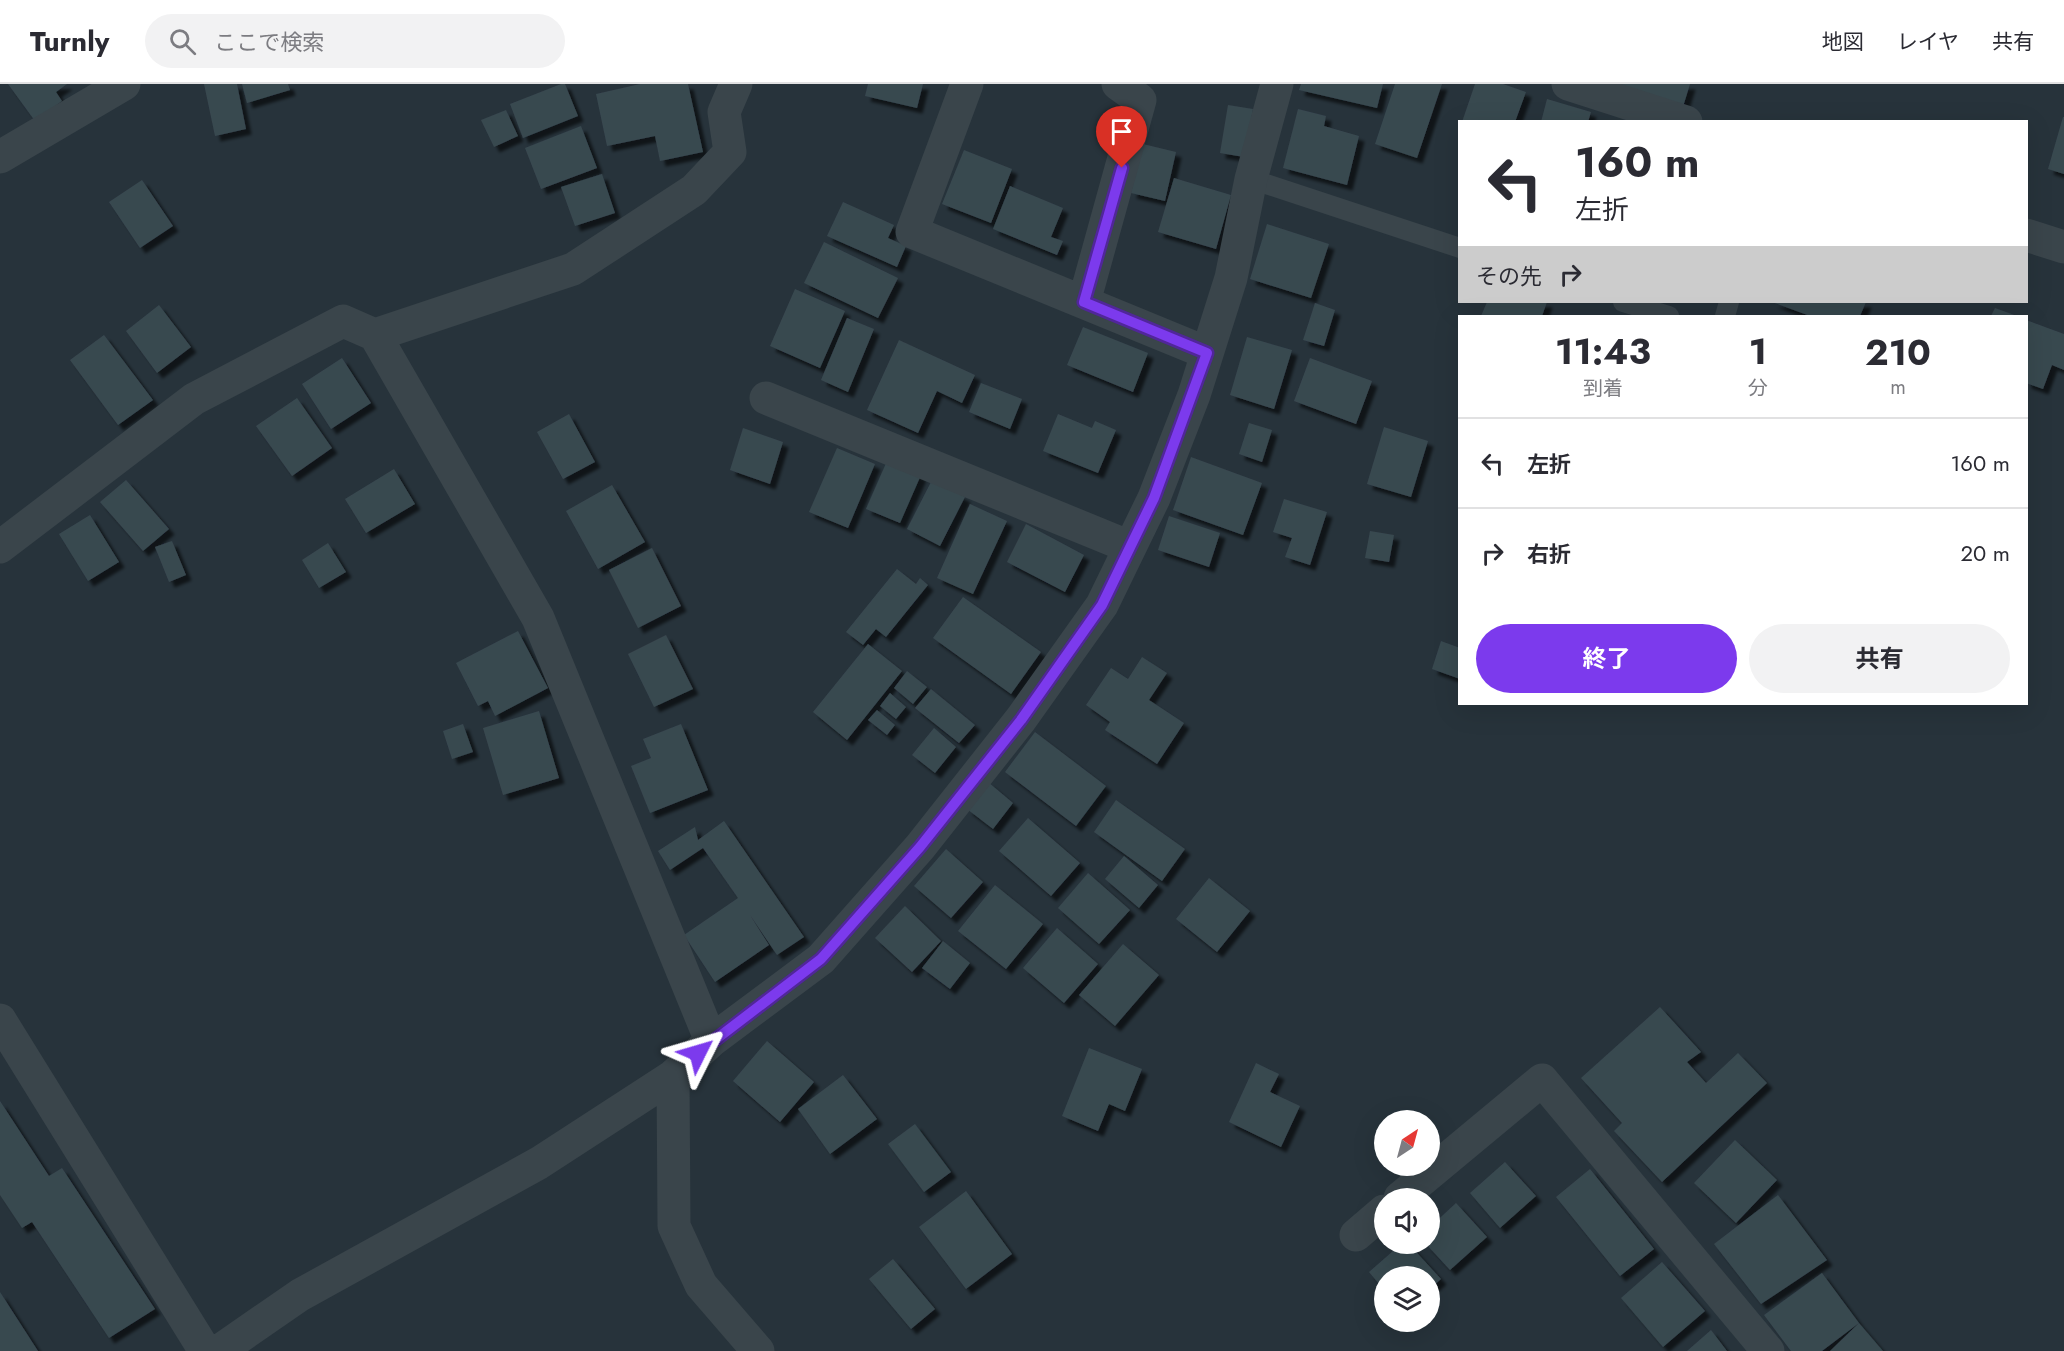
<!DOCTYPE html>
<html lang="ja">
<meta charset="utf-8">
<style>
:root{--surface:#fff;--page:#f2f2f3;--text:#2b2b33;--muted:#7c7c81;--line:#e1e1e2;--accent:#7c3aed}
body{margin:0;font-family:Jost,"Noto Sans JP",sans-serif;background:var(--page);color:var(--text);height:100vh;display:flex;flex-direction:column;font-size:22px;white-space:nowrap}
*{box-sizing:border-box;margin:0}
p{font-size:20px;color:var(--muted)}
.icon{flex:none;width:33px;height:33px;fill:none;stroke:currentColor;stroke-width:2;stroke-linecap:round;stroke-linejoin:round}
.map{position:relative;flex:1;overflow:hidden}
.details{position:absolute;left:1458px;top:231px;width:570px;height:390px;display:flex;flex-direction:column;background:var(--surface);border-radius:0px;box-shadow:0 6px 24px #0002}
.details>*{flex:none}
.top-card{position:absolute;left:1458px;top:36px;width:570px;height:183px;border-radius:0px;box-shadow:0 6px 24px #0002;background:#fff;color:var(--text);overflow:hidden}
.needle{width:39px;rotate:36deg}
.tools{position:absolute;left:1374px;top:1026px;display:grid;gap:12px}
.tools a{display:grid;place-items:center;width:66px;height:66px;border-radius:50%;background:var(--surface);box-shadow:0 6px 24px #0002;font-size:30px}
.pin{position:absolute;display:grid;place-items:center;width:51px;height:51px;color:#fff;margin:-62px -26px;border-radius:50% 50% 50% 0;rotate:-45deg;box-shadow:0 0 6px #0007}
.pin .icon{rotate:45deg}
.me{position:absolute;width:66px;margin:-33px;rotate:50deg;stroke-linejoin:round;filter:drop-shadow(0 0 4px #0008)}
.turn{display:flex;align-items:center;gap:21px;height:126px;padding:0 18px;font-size:27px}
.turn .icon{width:78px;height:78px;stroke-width:2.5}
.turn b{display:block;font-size:42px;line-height:51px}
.then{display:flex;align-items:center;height:57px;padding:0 18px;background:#0003;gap:12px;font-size:22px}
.eta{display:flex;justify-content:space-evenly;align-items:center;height:102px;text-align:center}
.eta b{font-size:36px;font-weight:700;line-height:42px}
.button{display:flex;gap:12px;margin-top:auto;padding:12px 18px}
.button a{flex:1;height:69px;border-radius:36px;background:var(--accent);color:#fff;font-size:24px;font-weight:700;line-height:69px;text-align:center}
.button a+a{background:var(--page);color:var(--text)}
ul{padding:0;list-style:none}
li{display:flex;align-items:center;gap:18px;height:90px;padding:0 18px;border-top:2px solid var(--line)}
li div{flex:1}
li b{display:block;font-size:22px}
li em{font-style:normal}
header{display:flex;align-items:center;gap:36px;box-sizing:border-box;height:84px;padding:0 30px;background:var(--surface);border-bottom:2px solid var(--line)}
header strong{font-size:28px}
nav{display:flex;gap:33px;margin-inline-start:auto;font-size:21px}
.search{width:420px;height:54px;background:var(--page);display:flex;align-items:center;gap:15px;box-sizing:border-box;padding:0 21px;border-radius:33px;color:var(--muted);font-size:22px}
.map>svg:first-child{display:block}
.building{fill:#394850;filter:url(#shadow)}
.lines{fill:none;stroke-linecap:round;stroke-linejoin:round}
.lane{stroke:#3a454b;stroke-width:20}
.street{stroke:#3a454b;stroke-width:33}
.route-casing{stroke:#51269a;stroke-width:15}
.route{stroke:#7c3aed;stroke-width:10}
</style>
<header>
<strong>Turnly</strong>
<div class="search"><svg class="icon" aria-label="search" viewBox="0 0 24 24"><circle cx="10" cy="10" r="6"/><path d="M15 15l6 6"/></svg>ここで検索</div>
<nav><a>地図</a><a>レイヤ</a><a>共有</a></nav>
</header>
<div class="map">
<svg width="2064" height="1267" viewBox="0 0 2064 1267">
<defs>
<filter id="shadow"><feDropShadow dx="5.5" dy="5.5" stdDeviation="1.5" flood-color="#0009"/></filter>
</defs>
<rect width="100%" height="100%" fill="#27333b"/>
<path class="building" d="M8,0H67L56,8L62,17L35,37Z
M204,0H237L246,45L215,52Z
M242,0H288L290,6L247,19Z
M561,0H565L578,32L523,54L510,20Z
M640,0H688L703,68L660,77L655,52L607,62L596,10Z
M868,0H923L917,24L865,12Z
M1301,0H1383L1377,24L1299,6Z
M1395,0H1442L1417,74L1375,60Z
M1475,0H1503L1526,8L1515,38H1462Z
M1608,0H1690L1682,26Z
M1547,15L1591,28L1588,38H1541Z
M1228,21L1253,25L1244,73L1220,69Z
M1298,25L1326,32L1324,42L1359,52L1347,101L1283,84Z
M506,26L518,52L494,63L481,36Z
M2063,33H2064V90L2048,85Z
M581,42L597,84L541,105L525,64Z
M1143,60L1176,68L1165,117L1131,109Z
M964,66L1012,85L991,139L942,120Z
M602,90L615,129L575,142L561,103Z
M1174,94L1231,111L1216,165L1158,148Z
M142,96L173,142L140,164L109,118Z
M1010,102L1063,124L1051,153L1063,157L1057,171L993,145Z
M843,118L894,141L888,154L906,162L897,183L827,152Z
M1267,140L1329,160L1311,214L1250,195Z
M824,158L898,194L878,234L804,199Z
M795,205L845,227L820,284L770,262Z
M1487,218H1547L1542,232H1481Z
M1772,218H1866L1860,232H1810Z
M1315,219L1335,226L1324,262L1303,256Z
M159,221L191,263L157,289L126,247Z
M1995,224L2017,232H1991Z
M847,234L874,245L848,308L821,296Z
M2026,236L2064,250V286L2052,281L2043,305L2026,299Z
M1083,243L1148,269L1133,308L1067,281Z
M104,251L153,316L118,341L70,276Z
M1247,253L1292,266L1274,325L1230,311Z
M899,256L975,291L962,319L937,307L918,349L867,326Z
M342,274L371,319L331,345L302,300Z
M1310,274L1372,297L1356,340L1294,317Z
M981,299L1022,315L1010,345L969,328Z
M297,314L332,364L292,392L256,342Z
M569,330L595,378L563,395L537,348Z
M1058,330L1092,344L1095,337L1116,346L1098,389L1043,367Z
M1249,339L1272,346L1262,378L1239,370Z
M1384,343L1428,357L1411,413L1367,400Z
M743,344L783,358L770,400L730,386Z
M837,364L875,380L848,444L809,428Z
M1191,373L1262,399L1243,451L1173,426Z
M887,377L921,391L900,439L866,425Z
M394,385L415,420L366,449L345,415Z
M126,396L169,445L143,467L100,418Z
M932,396L965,413L940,462L907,445Z
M612,401L645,458L598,485L566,427Z
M1284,415L1327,428L1310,481L1285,473L1292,454L1273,448Z
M970,420L1007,437L973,510L937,494Z
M90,431L119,478L88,497L59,450Z
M1169,432L1220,449L1209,483L1158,466Z
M1026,440L1084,471L1065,508L1007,478Z
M1370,447L1394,451L1389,478L1365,474Z
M172,457L186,491L169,498L155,463Z
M328,459L346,488L319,504L302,476Z
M652,464L681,522L638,544L609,486Z
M897,485L916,500L920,494L928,501L886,553L876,545L863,561L846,548Z
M963,513L1041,568L1011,610L933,554Z
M518,547L548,604L495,632L488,617L478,622L456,579Z
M666,551L693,605L654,623L628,570Z
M1441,557L1460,564V595L1432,585Z
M868,560L902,587L847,656L813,628Z
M1142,573L1167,589L1149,616L1184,639L1157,680L1105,646L1110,638L1086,621L1111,584L1128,595Z
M907,587L927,603L913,620L894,604Z
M931,605L975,641L959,659L915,624Z
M890,609L906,623L896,635L880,622Z
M877,626L895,641L887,651L868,636Z
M539,627L559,694L503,711L483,644Z
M463,640L473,668L452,675L443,647Z
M681,640L708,706L650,729L631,682L651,674L643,655Z
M934,644L956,663L935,689L912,671Z
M1035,648L1106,702L1076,742L1005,688Z
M988,698L1013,719L993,745L967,725Z
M1116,716L1185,765L1162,797L1094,748Z
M1028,734L1080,779L1051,812L999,767Z
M724,737L804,853L777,871L750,831L769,861L715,898L684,851L738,814L703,764L670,786L658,767L695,743L698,756Z
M946,765L983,798L951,834L914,802Z
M1124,772L1158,801L1139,824L1105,795Z
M1088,789L1130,826L1099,860L1058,824Z
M1209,794L1250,827L1217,868L1176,835Z
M995,801L1043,840L1006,885L958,847Z
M905,822L941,857L912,888L875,854Z
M1057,844L1098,880L1064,919L1023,884Z
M943,857L970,879L950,905L922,884Z
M1123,860L1159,891L1115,942L1079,911Z
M1660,923L1701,968L1687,978L1706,999L1738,969L1767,999L1662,1098L1614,1047L1622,1039L1581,994Z
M767,957L814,998L780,1038L733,997Z
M1089,964L1142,985L1125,1027L1109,1020L1098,1047L1062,1032Z
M1256,979L1279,990L1270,1008L1300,1022L1281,1063L1229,1038Z
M843,991L877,1035L830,1070L798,1025Z
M0,1017L49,1092L62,1084L155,1225L109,1254L32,1138L22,1144L0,1111Z
M915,1040L951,1088L924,1108L888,1060Z
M1735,1056L1777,1096L1736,1139L1694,1099Z
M1505,1078L1536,1112L1500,1144L1470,1109Z
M1590,1085L1654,1165L1620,1192L1556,1113Z
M966,1107L1012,1170L966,1205L919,1143Z
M1778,1111L1827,1176L1761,1220L1714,1160Z
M1456,1119L1487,1153L1450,1186L1426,1160H1430V1143Z
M1401,1160H1409L1441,1195L1430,1205V1192H1384V1206L1369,1188Z
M893,1175L935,1225L911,1245L869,1195Z
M1662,1178L1705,1227L1663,1263L1621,1214Z
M1822,1189L1859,1239L1883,1267H1830L1859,1239L1822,1267H1791L1764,1231Z
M0,1208L38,1267H0Z
M1711,1246L1727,1267H1687Z"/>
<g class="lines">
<path class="lane" d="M1251,95L1460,164
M1623,218L1669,232
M1725,232L1729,218"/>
<path class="street" d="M967,0L912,148L1207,269
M1568,0L1686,38
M0,73L124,0
M2026,151L2064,163
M1084,218L1140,16L1118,0
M375,251L573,185L694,106L730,68L724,28L736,0
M766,314L1130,463
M0,463L194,315L343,237L375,251L538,534L711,957
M0,936L205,1267
M673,992L674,1142L701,1201L758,1267
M1400,1114L1542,996L1768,1267
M1356,1151L1384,1127
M219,1267L300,1211L539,1079L673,992L711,957L821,875L920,763L1021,635L1102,521L1154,414L1194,311L1231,194L1251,95L1277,0"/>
</g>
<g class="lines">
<g class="route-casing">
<path id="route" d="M698,969L821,875L920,763L1021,636L1102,521L1154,414L1207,269L1084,218L1122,84"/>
</g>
<use href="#route" class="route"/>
</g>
</svg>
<div class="tools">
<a><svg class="needle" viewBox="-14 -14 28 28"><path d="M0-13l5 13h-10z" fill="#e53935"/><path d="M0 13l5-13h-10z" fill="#7c7c81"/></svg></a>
<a><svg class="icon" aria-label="sound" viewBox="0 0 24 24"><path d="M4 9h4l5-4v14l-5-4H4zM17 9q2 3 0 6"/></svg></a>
<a><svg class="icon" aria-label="layers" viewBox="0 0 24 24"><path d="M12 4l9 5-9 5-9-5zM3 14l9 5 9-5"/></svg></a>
</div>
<div class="pin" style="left:1122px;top:84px;background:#d93025"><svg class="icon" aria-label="arrive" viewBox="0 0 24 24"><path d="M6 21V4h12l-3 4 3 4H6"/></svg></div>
<svg class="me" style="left:698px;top:969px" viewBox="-20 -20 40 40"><path d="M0-17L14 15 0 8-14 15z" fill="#7c3aed" stroke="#fff" stroke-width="4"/></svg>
<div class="top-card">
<div class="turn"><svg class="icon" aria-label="left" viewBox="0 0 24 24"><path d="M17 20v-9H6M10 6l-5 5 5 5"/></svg><div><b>160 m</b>左折</div></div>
<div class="then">その先<svg class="icon" aria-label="right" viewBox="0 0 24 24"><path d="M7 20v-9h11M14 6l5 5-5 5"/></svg></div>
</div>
<section class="details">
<div class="eta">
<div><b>11:43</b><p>到着</p></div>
<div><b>1</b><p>分</p></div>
<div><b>210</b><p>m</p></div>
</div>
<ul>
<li><svg class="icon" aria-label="left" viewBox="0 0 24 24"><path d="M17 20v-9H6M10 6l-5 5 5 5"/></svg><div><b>左折</b></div><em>160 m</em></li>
<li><svg class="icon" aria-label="right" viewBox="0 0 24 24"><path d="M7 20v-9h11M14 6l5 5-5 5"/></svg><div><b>右折</b></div><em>20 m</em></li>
</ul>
<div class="button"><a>終了</a><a>共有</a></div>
</section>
</div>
